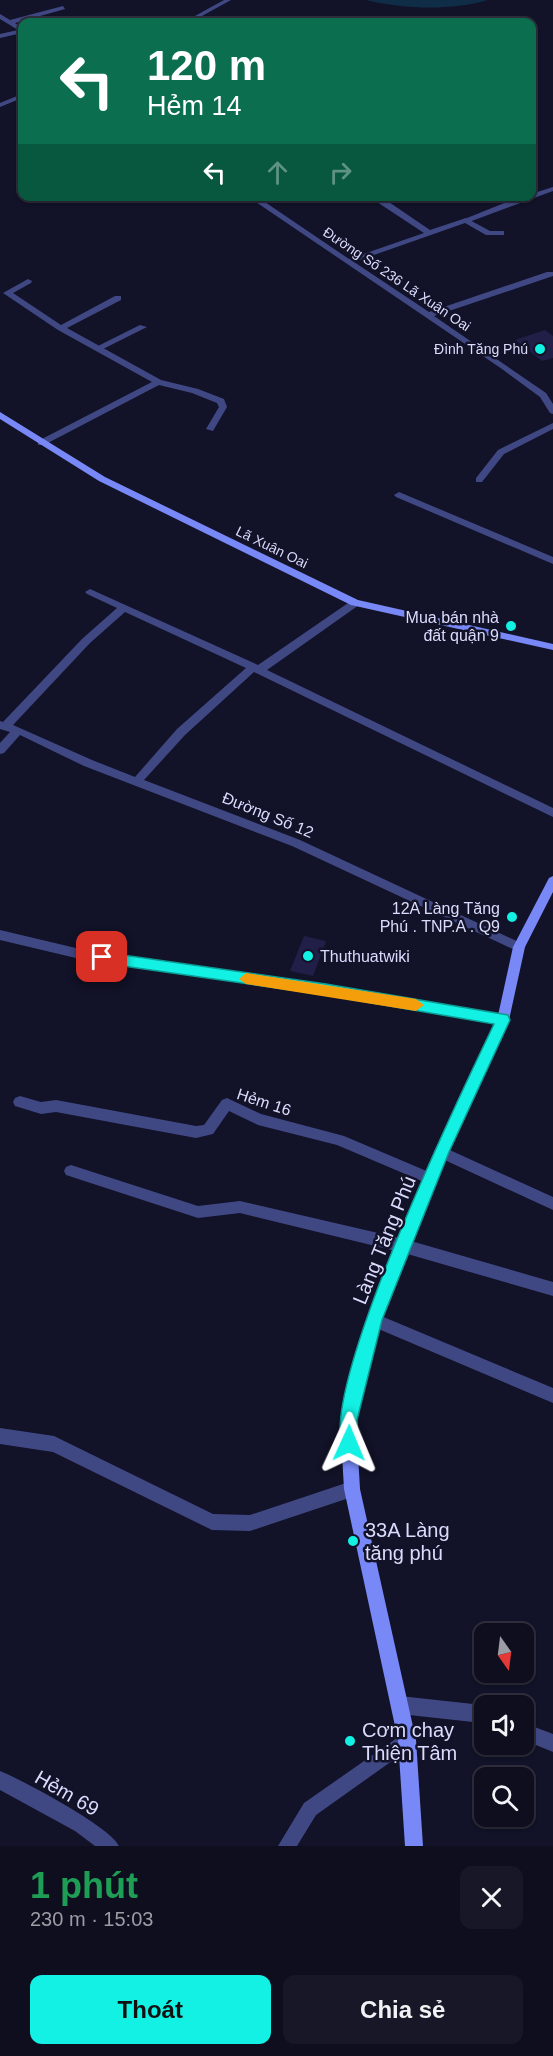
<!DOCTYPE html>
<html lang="vi">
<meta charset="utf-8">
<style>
:root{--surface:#0e0e1e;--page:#171727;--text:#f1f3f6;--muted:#9b9ca4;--line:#2e2e3c;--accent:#13f0e4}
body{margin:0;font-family:Arial,sans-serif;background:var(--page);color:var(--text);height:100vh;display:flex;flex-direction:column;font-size:22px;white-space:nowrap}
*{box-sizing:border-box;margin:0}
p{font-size:20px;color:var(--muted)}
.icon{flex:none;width:33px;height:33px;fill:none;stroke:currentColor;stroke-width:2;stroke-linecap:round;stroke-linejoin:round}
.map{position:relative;height:1846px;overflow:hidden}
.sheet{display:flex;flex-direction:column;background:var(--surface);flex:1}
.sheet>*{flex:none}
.top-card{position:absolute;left:18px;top:18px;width:518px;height:183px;border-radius:12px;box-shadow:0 2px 4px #0004,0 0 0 2px var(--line);background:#0b6e4f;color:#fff;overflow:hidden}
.needle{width:39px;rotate:166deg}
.buttons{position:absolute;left:474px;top:1623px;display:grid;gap:12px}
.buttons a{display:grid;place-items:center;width:60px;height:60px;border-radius:12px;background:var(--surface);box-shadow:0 2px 4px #0004,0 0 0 2px var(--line);font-size:30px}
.pin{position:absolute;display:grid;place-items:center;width:51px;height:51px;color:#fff;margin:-26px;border-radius:12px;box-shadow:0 3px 9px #0006}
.me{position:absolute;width:66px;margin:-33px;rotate:1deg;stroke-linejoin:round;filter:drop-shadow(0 0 4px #0008)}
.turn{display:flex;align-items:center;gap:21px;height:126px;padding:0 30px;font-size:27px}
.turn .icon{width:78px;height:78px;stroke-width:2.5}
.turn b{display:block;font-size:42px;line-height:51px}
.lanes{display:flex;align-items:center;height:57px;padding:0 30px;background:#0003;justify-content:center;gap:30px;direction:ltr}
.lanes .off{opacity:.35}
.round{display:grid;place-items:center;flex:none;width:63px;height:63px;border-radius:12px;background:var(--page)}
.summary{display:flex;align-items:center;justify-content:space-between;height:102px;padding:0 30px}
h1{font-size:36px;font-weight:800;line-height:45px;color:#1e9e55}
.cta{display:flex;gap:12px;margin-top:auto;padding:12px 30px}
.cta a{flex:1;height:69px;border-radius:12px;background:var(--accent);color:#111;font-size:24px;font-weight:800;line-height:69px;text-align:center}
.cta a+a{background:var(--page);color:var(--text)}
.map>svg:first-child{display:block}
.water{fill:#102d48}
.building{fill:#211f47}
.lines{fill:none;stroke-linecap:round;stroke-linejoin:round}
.lane{fill:#404884;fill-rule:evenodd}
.street{fill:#404884;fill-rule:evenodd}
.secondary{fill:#7889f7;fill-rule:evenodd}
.route{fill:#13f0e4;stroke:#0c9c94;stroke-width:1.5}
.slow{fill:#f59e0b}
.poi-dot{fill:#13f0e4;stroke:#121228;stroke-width:2}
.labels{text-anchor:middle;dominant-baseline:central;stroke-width:5;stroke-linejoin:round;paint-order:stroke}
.far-street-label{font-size:14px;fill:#dbdcfd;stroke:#121228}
.far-poi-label{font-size:14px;fill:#dbdcfd;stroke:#121228;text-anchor:end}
.poi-label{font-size:16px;fill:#dbdcfd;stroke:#121228;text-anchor:end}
.street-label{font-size:16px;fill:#dbdcfd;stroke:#121228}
.near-street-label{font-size:20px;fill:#dbdcfd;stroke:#121228}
.near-poi-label{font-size:20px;fill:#dbdcfd;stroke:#121228;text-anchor:start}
</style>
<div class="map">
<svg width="553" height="1846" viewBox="0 0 553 1846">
<rect width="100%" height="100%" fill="#121228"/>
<path class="water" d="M366,0H488C450,11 404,9 366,0Z"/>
<path class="building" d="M545,330L553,336V358L542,361L515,340Z
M304,936L326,941L313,976L290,971Z"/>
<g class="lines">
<path class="lane" d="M553,187V191L469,222L462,220L522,196H531V194Z
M140,325L147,327L101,350L94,348Z"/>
<path class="street" d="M224,0H231L191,22H184Z
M63,6L65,9L15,23L22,28V33L0,38V34L18,30L0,19V14L10,20Z
M22,94V98L0,107V103Z
M247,196H256L349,259L424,233L374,200V196H380L430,230L466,218L490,231H504V235H486L465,223L354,262L429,312L547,272H553V276L434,316L546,393L553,404V414L550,413L540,397L502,369Z
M28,279L32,281L31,283L13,293L61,325L115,296H121V300L67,328L161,380L198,389L224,399L227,407L213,431L206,429L219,407L217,403L192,393L159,385L44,445H38V441L152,382L58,330L3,293Z
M553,423V429L504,454L482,482H476V478L498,450Z
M399,492L553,557V564L396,497L394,495Z
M90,589L258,665L351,601H359V605L267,670L553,808V817L254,672L185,735L144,780L300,840L523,944L525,947L523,950H515L292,846L84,766L20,735L4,753L0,754V743L10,732L0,729V721L3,722L82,639L117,608L87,594L85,592ZM125,612L246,668L177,729L135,777L92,760L13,725L90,643Z
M0,930L80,949L326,985L503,1015L507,1016L509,1020L507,1024L503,1025L326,995L80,959L0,940Z
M20,1096L41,1102L56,1100L196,1126L204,1125L222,1100L227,1098L261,1114L344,1136L436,1175L438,1179L436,1183L431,1185L337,1145L258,1125L229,1111L213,1134L196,1138L56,1112L41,1114L15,1106L13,1102L15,1098Z
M441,1146L553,1197V1210L436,1156L434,1152L436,1148Z
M71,1165L198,1206L240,1201L404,1239L553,1282V1296L404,1253L240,1213L198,1218L66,1175L64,1171L66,1167Z
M374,1313L553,1388V1403L369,1325L367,1320L369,1315Z
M0,1428L54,1436L213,1514L250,1515L352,1481L358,1483L360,1489L358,1495L250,1531L212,1530L53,1452L0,1444Z
M400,1696L473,1704L484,1709V1725L473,1722L400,1714L394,1711L391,1705L394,1699Z
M524,1723L553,1734V1752L524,1740Z
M407,1731L413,1734L416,1740L413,1746L316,1815L297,1846H278L304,1803Z
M0,1771C22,1780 111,1827 119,1846H95L75,1831L0,1790Z"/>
<path class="secondary" d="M0,412L105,477L358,600L553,644V650L351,605L99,481L0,419Z
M553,876V892L525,947L509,1020L448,1152L381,1320L356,1420L360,1489L416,1740L423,1846H405L398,1740L344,1489L340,1420L367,1320L434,1152L497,1020L513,947L549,878Z"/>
</g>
<path class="route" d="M102,952L326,984L508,1015L510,1020L449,1152L382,1320L357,1420L358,1443L355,1450L349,1452L343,1450C318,1389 461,1093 494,1024L326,995L102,963L95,957Z"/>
<path class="slow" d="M246,973L416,999L424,1005L416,1011L246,984L239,979Z"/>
<g class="poi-dot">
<circle cx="540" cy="349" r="6"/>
<circle cx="511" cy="626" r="6"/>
<circle cx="512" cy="917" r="6"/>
<circle cx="308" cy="956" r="6"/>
<circle cx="353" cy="1541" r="6"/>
<circle cx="350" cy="1741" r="6"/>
</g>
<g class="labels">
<g class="far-street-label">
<text transform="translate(397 279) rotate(34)">Đường Số 236 Lã Xuân Oai</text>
<text transform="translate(272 547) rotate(26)">Lã Xuân Oai</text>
</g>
<g class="far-poi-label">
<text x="528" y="349">Đình Tăng Phú</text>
</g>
<g class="poi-label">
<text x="499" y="617">Mua bán nhà<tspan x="499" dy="18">đất quận 9</tspan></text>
<text x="500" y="908">12A Làng Tăng<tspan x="500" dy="18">Phú . TNP.A . Q9</tspan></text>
<text x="320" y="956" text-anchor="start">Thuthuatwiki</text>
</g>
<g class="street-label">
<text transform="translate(268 815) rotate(22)">Đường Số 12</text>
<text transform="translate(264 1102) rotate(18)">Hẻm 16</text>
</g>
<g class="near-street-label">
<text transform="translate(384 1240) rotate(-68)">Làng Tăng Phú</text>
<text transform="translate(67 1793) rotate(30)">Hẻm 69</text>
</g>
<g class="near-poi-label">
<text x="365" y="1530">33A Làng<tspan x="365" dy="23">tăng phú</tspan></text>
<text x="362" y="1730">Cơm chay<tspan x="362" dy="23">Thiện Tâm</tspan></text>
</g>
</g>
</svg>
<div class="buttons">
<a><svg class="needle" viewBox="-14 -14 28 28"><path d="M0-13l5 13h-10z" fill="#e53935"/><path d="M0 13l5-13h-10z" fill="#9b9ca4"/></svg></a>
<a><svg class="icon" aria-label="sound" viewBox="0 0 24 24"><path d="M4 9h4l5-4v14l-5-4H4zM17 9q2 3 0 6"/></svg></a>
<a><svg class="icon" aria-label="search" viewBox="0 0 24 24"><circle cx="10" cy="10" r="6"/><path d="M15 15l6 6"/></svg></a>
</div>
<div class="pin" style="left:102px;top:957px;background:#d93025"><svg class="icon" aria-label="arrive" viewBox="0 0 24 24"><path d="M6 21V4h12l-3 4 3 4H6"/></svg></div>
<svg class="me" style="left:349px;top:1443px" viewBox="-20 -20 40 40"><path d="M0-17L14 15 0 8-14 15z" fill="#13f0e4" stroke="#fff" stroke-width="4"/></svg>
<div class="top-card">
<div class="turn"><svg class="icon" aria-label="left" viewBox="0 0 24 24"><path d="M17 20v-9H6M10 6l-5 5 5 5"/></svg><div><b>120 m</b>Hẻm 14</div></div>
<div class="lanes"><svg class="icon" aria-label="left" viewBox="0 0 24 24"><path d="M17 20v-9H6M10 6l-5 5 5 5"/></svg><svg class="icon off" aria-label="ahead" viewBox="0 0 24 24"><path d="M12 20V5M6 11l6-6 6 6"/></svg><svg class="icon off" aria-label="right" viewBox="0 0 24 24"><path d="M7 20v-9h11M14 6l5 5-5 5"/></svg></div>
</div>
</div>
<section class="sheet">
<div class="summary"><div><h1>1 phút</h1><p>230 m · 15:03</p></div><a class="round"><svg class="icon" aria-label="close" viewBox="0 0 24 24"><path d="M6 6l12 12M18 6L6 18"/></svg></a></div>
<div class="cta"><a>Thoát</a><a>Chia sẻ</a></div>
</section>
